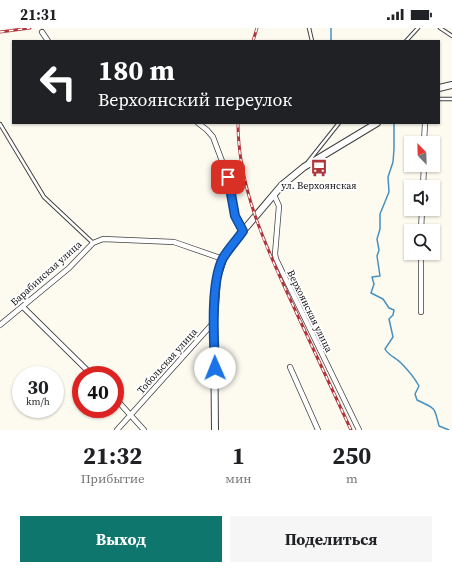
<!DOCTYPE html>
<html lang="ru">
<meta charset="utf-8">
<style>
:root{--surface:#fff;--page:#f6f6f6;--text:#202124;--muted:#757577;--accent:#0f766e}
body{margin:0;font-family:"Source Serif 4",serif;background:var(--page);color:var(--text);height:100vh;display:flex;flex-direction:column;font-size:15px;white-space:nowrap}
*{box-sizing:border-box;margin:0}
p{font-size:13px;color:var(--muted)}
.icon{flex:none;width:22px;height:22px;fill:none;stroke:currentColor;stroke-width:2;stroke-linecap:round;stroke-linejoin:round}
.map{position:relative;height:402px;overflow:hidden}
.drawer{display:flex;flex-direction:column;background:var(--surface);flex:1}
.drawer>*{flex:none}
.banner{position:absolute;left:12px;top:12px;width:428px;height:84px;border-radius:0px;box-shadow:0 1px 3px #0004;background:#202124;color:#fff;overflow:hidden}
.needle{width:26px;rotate:337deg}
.controls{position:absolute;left:404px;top:108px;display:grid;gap:8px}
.controls a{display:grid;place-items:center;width:36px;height:36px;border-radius:0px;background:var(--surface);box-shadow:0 1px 3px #0004;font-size:20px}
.speed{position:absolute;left:12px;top:338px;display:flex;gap:8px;font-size:20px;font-weight:700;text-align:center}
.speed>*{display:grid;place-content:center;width:52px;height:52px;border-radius:50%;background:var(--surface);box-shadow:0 1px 3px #0004;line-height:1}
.speed small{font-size:10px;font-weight:400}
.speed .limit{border:6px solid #d22;background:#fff;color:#111}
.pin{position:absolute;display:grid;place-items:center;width:34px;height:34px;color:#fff;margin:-17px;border-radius:8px;box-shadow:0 2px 6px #0006}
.me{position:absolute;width:44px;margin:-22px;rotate:359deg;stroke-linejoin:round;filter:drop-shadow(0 0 3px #0008)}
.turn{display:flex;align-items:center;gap:14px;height:84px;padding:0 20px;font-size:18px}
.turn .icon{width:52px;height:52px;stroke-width:2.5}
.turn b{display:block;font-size:28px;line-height:34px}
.eta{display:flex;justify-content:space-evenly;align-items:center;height:68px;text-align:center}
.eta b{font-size:24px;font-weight:700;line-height:28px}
.primary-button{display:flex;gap:8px;margin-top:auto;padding:8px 20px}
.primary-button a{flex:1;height:46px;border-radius:0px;background:var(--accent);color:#fff;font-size:16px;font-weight:700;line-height:46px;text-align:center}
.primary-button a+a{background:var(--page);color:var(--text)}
.status{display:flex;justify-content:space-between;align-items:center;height:28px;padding:0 20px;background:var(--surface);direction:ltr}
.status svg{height:11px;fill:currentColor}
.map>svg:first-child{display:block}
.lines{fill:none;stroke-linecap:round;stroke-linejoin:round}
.stream{stroke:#4890bf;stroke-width:1.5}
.service-casing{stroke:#414141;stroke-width:4.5}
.minor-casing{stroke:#414141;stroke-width:6}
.tertiary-casing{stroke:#414141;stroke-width:8}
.service{stroke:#fff;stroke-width:2.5}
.minor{stroke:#fff;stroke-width:4.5}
.tertiary{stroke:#fff;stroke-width:6}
.rail-casing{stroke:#b03439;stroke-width:3}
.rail{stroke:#fff;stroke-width:1.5;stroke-dasharray:4.5;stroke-linecap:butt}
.route-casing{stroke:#114b97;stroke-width:10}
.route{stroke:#1a73e8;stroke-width:7}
.labels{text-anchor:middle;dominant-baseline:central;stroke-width:4;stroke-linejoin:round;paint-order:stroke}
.poi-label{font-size:10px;fill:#0e0e0e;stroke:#fff}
.street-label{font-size:10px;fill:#0e0e0e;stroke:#fff}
</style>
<div class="status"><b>21:31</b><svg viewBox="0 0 49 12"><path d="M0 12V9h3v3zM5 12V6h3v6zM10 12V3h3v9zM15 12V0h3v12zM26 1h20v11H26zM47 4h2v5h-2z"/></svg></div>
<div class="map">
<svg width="452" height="402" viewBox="0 0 452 402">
<rect width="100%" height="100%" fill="#fdfbf0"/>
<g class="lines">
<path class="stream" d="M331,0V13
M394,95V121L393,134L388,149L389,164L380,186V201L377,211L379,222L377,228L380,248L372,249L374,256L371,265L383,271L389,280L394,282L393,287L389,291L393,309L385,321C389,328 395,329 401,335C408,342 414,349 419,358L415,366L417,372C435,381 434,377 439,398L449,402"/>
<g class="service-casing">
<path id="service" d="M309,0L312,13
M440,0L452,8
M406,13L418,0
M439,71H452
M0,96L44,169L93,215
M308,134L339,95"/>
</g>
<g class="minor-casing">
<path id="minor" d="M42,4L48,13
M198,95L207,102L213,109L228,149L235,188L243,203
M424,115L425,95
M423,159L424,137
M274,167L279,178L275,226L276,231L359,402
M421,203L422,181
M23,279L92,347
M421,284V225
M0,297L69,240L93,215L103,211L174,214L223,231
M290,339L318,402
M115,370L144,402
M117,402L214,294"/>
</g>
<g class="tertiary-casing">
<path id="tertiary" d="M439,60L452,57
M215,402L214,294L217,250L223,231L243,203L282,157L304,139L377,95"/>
</g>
<use href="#service" class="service"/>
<use href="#minor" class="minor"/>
<use href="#tertiary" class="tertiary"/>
<g class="rail-casing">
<path id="rail" d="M0,4L30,0
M253,13L257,0
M238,95C238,163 269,225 297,286C315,325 333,363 351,402"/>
</g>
<use href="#rail" class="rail"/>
</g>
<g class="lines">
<g class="route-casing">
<path id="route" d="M215,340C214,311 210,255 223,230C228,221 237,212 243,203L235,188L228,149"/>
</g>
<use href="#route" class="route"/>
</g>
<defs>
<g id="bus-bare" transform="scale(1.38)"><path d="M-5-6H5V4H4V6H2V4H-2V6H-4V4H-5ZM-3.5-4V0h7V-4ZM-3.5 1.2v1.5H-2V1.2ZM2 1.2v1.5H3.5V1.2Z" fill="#b03439" stroke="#fff" stroke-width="2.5" paint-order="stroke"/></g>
</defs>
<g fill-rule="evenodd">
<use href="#bus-bare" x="319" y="140"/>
</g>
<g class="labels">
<g class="poi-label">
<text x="319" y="157">ул. Верхоянская</text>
</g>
<g class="street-label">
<text transform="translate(46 245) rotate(-42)">Барабинская улица</text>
<text transform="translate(310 283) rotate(64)">Верхоянская улица</text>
<text transform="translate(167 333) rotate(-48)">Тобольская улица</text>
</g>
</g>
</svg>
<div class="controls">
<a><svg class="needle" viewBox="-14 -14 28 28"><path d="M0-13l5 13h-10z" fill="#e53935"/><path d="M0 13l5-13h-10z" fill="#757577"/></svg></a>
<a><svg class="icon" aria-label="sound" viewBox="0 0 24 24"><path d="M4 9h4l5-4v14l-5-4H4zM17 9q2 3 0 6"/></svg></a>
<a><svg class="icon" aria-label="search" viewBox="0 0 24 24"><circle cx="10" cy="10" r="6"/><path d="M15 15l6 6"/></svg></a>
</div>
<div class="speed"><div>30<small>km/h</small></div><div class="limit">40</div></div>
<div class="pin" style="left:228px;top:149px;background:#d93025"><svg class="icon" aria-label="arrive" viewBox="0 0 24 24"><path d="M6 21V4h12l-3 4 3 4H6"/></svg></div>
<svg class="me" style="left:215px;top:340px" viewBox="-20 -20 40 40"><circle r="19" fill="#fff"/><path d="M0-13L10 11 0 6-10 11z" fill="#1a73e8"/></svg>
<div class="banner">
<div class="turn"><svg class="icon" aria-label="left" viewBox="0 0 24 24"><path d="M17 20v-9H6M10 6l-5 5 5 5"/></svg><div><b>180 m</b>Верхоянский переулок</div></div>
</div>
</div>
<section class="drawer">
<div class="eta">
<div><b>21:32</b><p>Прибытие</p></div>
<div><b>1</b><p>мин</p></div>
<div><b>250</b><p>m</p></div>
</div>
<div class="primary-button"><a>Выход</a><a>Поделиться</a></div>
</section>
